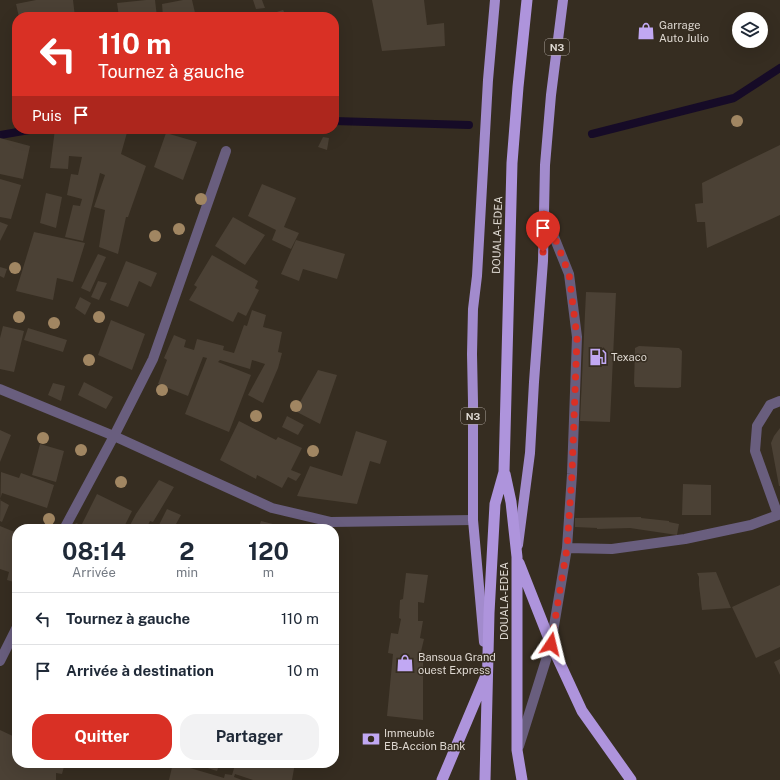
<!DOCTYPE html>
<html lang="fr">
<meta charset="utf-8">
<style>
:root{--surface:#fff;--page:#f2f2f3;--text:#1f2937;--muted:#747a83;--line:#e0e1e3;--accent:#d93025}
body{margin:0;font-family:"Public Sans",sans-serif;background:var(--page);color:var(--text);height:100vh;display:flex;flex-direction:column;font-size:15px;white-space:nowrap}
*{box-sizing:border-box;margin:0}
p{font-size:13px;color:var(--muted)}
.icon{flex:none;width:22px;height:22px;fill:none;stroke:currentColor;stroke-width:2;stroke-linecap:round;stroke-linejoin:round}
.map{position:relative;flex:1;overflow:hidden}
.details{position:absolute;left:12px;top:524px;width:327px;height:244px;display:flex;flex-direction:column;background:var(--surface);border-radius:16px;box-shadow:0 4px 16px #0002}
.details>*{flex:none}
.banner{position:absolute;left:12px;top:12px;width:327px;height:122px;border-radius:16px;box-shadow:0 4px 16px #0002;background:#d93025;color:#fff;overflow:hidden}
.tools{position:absolute;left:732px;top:12px;display:grid;gap:8px}
.tools a{display:grid;place-items:center;width:36px;height:36px;border-radius:50%;background:var(--surface);box-shadow:0 4px 16px #0002;font-size:20px}
.pin{position:absolute;display:grid;place-items:center;width:34px;height:34px;color:#fff;margin:-41px -17px;border-radius:50% 50% 50% 0;rotate:-45deg;box-shadow:0 0 4px #0007}
.pin .icon{rotate:45deg}
.me{position:absolute;width:44px;margin:-22px;rotate:10deg;stroke-linejoin:round;filter:drop-shadow(0 0 3px #0008)}
.turn{display:flex;align-items:center;gap:14px;height:84px;padding:0 20px;font-size:18px}
.turn .icon{width:52px;height:52px;stroke-width:2.5}
.turn b{display:block;font-size:28px;line-height:34px}
.then{display:flex;align-items:center;height:38px;padding:0 20px;background:#0003;gap:8px;font-size:15px}
.eta{display:flex;justify-content:space-evenly;align-items:center;height:68px;text-align:center}
.eta b{font-size:24px;font-weight:700;line-height:28px}
.primary-button{display:flex;gap:8px;margin-top:auto;padding:8px 20px}
.primary-button a{flex:1;height:46px;border-radius:16px;background:var(--accent);color:#fff;font-size:16px;font-weight:700;line-height:46px;text-align:center}
.primary-button a+a{background:var(--page);color:var(--text)}
ul{padding:0;list-style:none}
li{display:flex;align-items:center;gap:12px;height:52px;padding:0 20px;border-top:1px solid var(--line)}
li div{flex:1}
li b{display:block;font-size:15px}
li em{font-style:normal}
.map>svg:first-child{display:block}
.lines{fill:none;stroke-linecap:round;stroke-linejoin:round}
.stream{stroke:#160b27;stroke-width:8}
.building{fill:#4b4135}
.minor{stroke:#695e7e;stroke-width:10}
.primary{stroke:#a28bcd;stroke-width:10}
.trunk{stroke:#ae94dc;stroke-width:11}
.tree{fill:#a18662}
.route{stroke:#d93025;stroke-width:7;stroke-dasharray:0 12.6}
.labels{text-anchor:middle;dominant-baseline:central;stroke-width:3;stroke-linejoin:round;paint-order:stroke}
.shield{fill:#362d21;stroke:#aca59d;stroke-width:1}
.shield-label{font-size:10px;font-weight:bold;fill:#dfd9d2}
.poi-label{font-size:11px;fill:#dfd9d2;stroke:#362d21;text-anchor:start}
.street-label{font-size:11px;fill:#dfd9d2;stroke:#362d21}
</style>
<div class="map">
<svg width="780" height="780" viewBox="0 0 780 780">
<rect width="100%" height="100%" fill="#362d21"/>
<g class="lines">
<path class="stream" d="M334,121L469,125
M592,134L734,98L780,68
M0,135L35,129"/>
</g>
<path class="building" d="M36,0H73L75,17H19L16,4Z
M146,0H155L157,17H119L117,3Z
M183,0H192L196,17H163L162,4Z
M253,0H262L265,8L256,9Z
M372,0H424L427,25L444,23L445,46L382,51Z
M283,10L287,17H261Z
M55,129H128L121,154L146,166L128,217H126L118,254L99,247L105,210L94,207L105,175L100,173L83,241L65,237L73,205L80,206L82,199L67,195L71,174L78,175L82,157L69,156L68,169L50,168Z
M166,133L197,142L183,180L154,167Z
M323,137L329,138L327,150L318,147Z
M0,138L30,146L23,179L0,174Z
M780,145V215L707,248L705,222H697L695,204L703,203L702,183Z
M0,179L21,185L11,219L0,217Z
M262,184L296,198L284,227L299,233L291,249L272,240L276,230L248,216Z
M46,193L62,197L56,228L40,223Z
M233,217L265,235L245,265L215,246Z
M0,222L8,225L0,241Z
M34,232L85,243L73,282L57,278L53,300L16,291Z
M296,240L345,254L337,279L303,269L299,281L281,274Z
M98,254L106,257L90,292L81,288Z
M212,255L258,281L255,288L259,290L246,316L238,312L233,322L189,300L197,287L194,285Z
M126,261L157,273L151,287L139,281L128,307L110,300Z
M0,267L7,269L4,278L0,276Z
M98,281L107,283L99,300L91,297Z
M586,292L616,293L610,422L580,421Z
M80,297L91,303L85,315L75,308Z
M252,310L266,315L263,327L282,332L278,352L282,353L278,368L263,403L248,395L265,364L252,360L250,369L220,360L218,362L251,375L229,432L185,414L207,358L203,357L188,396L158,384L167,360L164,358L174,335L186,340L184,347L194,350L197,339L224,346L223,350L234,353L244,325L247,326Z
M111,320L145,334L132,370L98,355Z
M3,326L24,331L14,372L0,369V338Z
M28,328L67,340L63,352L24,340Z
M639,346L679,348L682,351L681,387L678,388L635,387L634,383L635,350V348Z
M318,370L337,375L320,424L295,411Z
M84,382L113,397L106,409L78,395Z
M53,383L65,386L61,401L48,395Z
M287,416L304,425L298,435L282,427Z
M239,421L276,440L278,437L302,448L291,470L301,474L296,481L288,477L282,488L257,475L256,479L220,460Z
M780,428V486H779L771,443L774,436Z
M0,430L11,435L0,462Z
M356,431L387,441L380,464L370,461L357,504L297,496L310,466L342,476Z
M40,444L64,451L56,482L32,475Z
M1,472L19,478L21,473L54,485L47,508L2,493L0,500L9,505L2,522L0,521Z
M159,480L174,487L153,522L150,521L146,529H128L136,514Z
M683,484L711,485V515H682Z
M97,494L132,511L123,529H93L82,524Z
M167,509L181,515L176,524L186,529H157Z
M641,517V518L669,521V522L679,524L677,535L630,528L597,529V528L575,527V518Z
M261,521L273,524L271,529H258Z
M76,523L91,529H72Z
M0,526L17,533V562L12,574L17,575V583L7,580L9,572L0,569Z
M716,572L731,608L702,610L699,585V577L697,573Z
M406,573L428,575L424,603L418,602V621H423L420,638L424,639L419,660L423,661V720L387,716L393,654L388,653L391,633L398,634L401,619L399,618L400,600L403,599Z
M780,585V647L756,658L732,607Z
M780,659V675L774,662Z
M0,730L17,738V763H65L62,774L56,773V780H0Z
M173,763L224,778L225,774L232,775L235,765L230,763H295L292,780H253L235,774L234,777L242,780H169Z
M192,763H220L217,771Z"/>
<g class="lines">
<path class="minor" d="M0,389L114,436L272,508L331,522L473,520
M64,529L114,436L153,359L226,151
M567,548L612,549L685,539L751,525L778,515L755,451L757,426L770,405L780,401
M0,661L17,627
M519,746L551,644L567,548L572,474L577,337L569,274L544,212"/>
<path class="primary" d="M518,545L530,453L534,382L543,261L545,165L551,95L563,0
M484,642L473,520V402L472,354L473,309L477,276L488,80L495,0"/>
<path class="trunk" d="M505,474L511,502L517,557V750L522,780
M519,563L551,644L582,711L631,780
M442,780L485,678
M485,780L489,613L495,504L504,472L512,163L518,87L527,0"/>
</g>
<g class="tree">
<circle cx="737" cy="121" r="6"/>
<circle cx="201" cy="199" r="6"/>
<circle cx="179" cy="229" r="6"/>
<circle cx="155" cy="236" r="6"/>
<circle cx="15" cy="268" r="6"/>
<circle cx="19" cy="317" r="6"/>
<circle cx="99" cy="317" r="6"/>
<circle cx="54" cy="323" r="6"/>
<circle cx="89" cy="360" r="6"/>
<circle cx="162" cy="390" r="6"/>
<circle cx="296" cy="406" r="6"/>
<circle cx="256" cy="416" r="6"/>
<circle cx="43" cy="438" r="6"/>
<circle cx="81" cy="450" r="6"/>
<circle cx="313" cy="451" r="6"/>
<circle cx="121" cy="482" r="6"/>
<circle cx="49" cy="519" r="6"/>
</g>
<g class="lines">
<path class="route" d="M543,252L544,210L569,274L577,337L572,474L567,548L551,644"/>
</g>
<defs>
<g id="shop-bare" transform="scale(1.38)"><path d="M-5-2.5h2.3a2.7 3.5 0 0 1 5.4 0H5L5.5 6h-11ZM-1.5-2.5h3a1.5 2.3 0 0 0-3 0Z" fill="#c1a8f3" stroke="#362d21" stroke-width="2.5" paint-order="stroke"/></g>
<g id="fuel-bare" transform="scale(1.38)"><path d="M-5.5-6h7V0h2V4h1.3V-2.5L3-4.5l.8-.8L6-3V5H2.5V1h-1V6h-7ZM-4.2-4.7v3.2H.2V-4.7Z" fill="#c1a8f3" stroke="#362d21" stroke-width="2.5" paint-order="stroke"/></g>
<g id="bank-bare" transform="scale(1.38)"><path d="M-6-4H6V4H-6ZM0-2.3a2.3 2.3 0 1 0 0 4.6a2.3 2.3 0 1 0 0-4.6Z" fill="#c1a8f3" stroke="#362d21" stroke-width="2.5" paint-order="stroke"/></g>
</defs>
<g fill-rule="evenodd">
<use href="#shop-bare" x="646" y="31"/>
<use href="#fuel-bare" x="598" y="357"/>
<use href="#shop-bare" x="405" y="663"/>
<use href="#bank-bare" x="371" y="739"/>
</g>
<g class="labels">
<g class="shield">
<rect x="545" y="39" width="24" height="16" rx="3"/>
<rect x="461" y="408" width="24" height="16" rx="3"/>
</g>
<g class="shield-label">
<text x="557" y="47">N3</text>
<text x="473" y="416">N3</text>
</g>
<g class="poi-label">
<text x="659" y="25">Garrage<tspan x="659" dy="13">Auto Julio</tspan></text>
<text x="611" y="357">Texaco</text>
<text x="418" y="657">Bansoua Grand<tspan x="418" dy="13">ouest Express</tspan></text>
<text x="384" y="733">Immeuble<tspan x="384" dy="13">EB-Accion Bank</tspan></text>
</g>
<g class="street-label">
<text transform="translate(497 235) rotate(-88)">DOUALA-EDEA</text>
<text transform="translate(504 601) rotate(-90)">DOUALA-EDEA</text>
</g>
</g>
</svg>
<div class="tools">
<a><svg class="icon" aria-label="layers" viewBox="0 0 24 24"><path d="M12 4l9 5-9 5-9-5zM3 14l9 5 9-5"/></svg></a>
</div>
<div class="pin" style="left:543px;top:252px;background:#d93025"><svg class="icon" aria-label="arrive" viewBox="0 0 24 24"><path d="M6 21V4h12l-3 4 3 4H6"/></svg></div>
<svg class="me" style="left:551px;top:644px" viewBox="-20 -20 40 40"><path d="M0-17L14 15 0 8-14 15z" fill="#d93025" stroke="#fff" stroke-width="4"/></svg>
<div class="banner">
<div class="turn"><svg class="icon" aria-label="left" viewBox="0 0 24 24"><path d="M17 20v-9H6M10 6l-5 5 5 5"/></svg><div><b>110 m</b>Tournez à gauche</div></div>
<div class="then">Puis<svg class="icon" aria-label="arrive" viewBox="0 0 24 24"><path d="M6 21V4h12l-3 4 3 4H6"/></svg></div>
</div>
<section class="details">
<div class="eta">
<div><b>08:14</b><p>Arrivée</p></div>
<div><b>2</b><p>min</p></div>
<div><b>120</b><p>m</p></div>
</div>
<ul>
<li><svg class="icon" aria-label="left" viewBox="0 0 24 24"><path d="M17 20v-9H6M10 6l-5 5 5 5"/></svg><div><b>Tournez à gauche</b></div><em>110 m</em></li>
<li><svg class="icon" aria-label="arrive" viewBox="0 0 24 24"><path d="M6 21V4h12l-3 4 3 4H6"/></svg><div><b>Arrivée à destination</b></div><em>10 m</em></li>
</ul>
<div class="primary-button"><a>Quitter</a><a>Partager</a></div>
</section>
</div>
